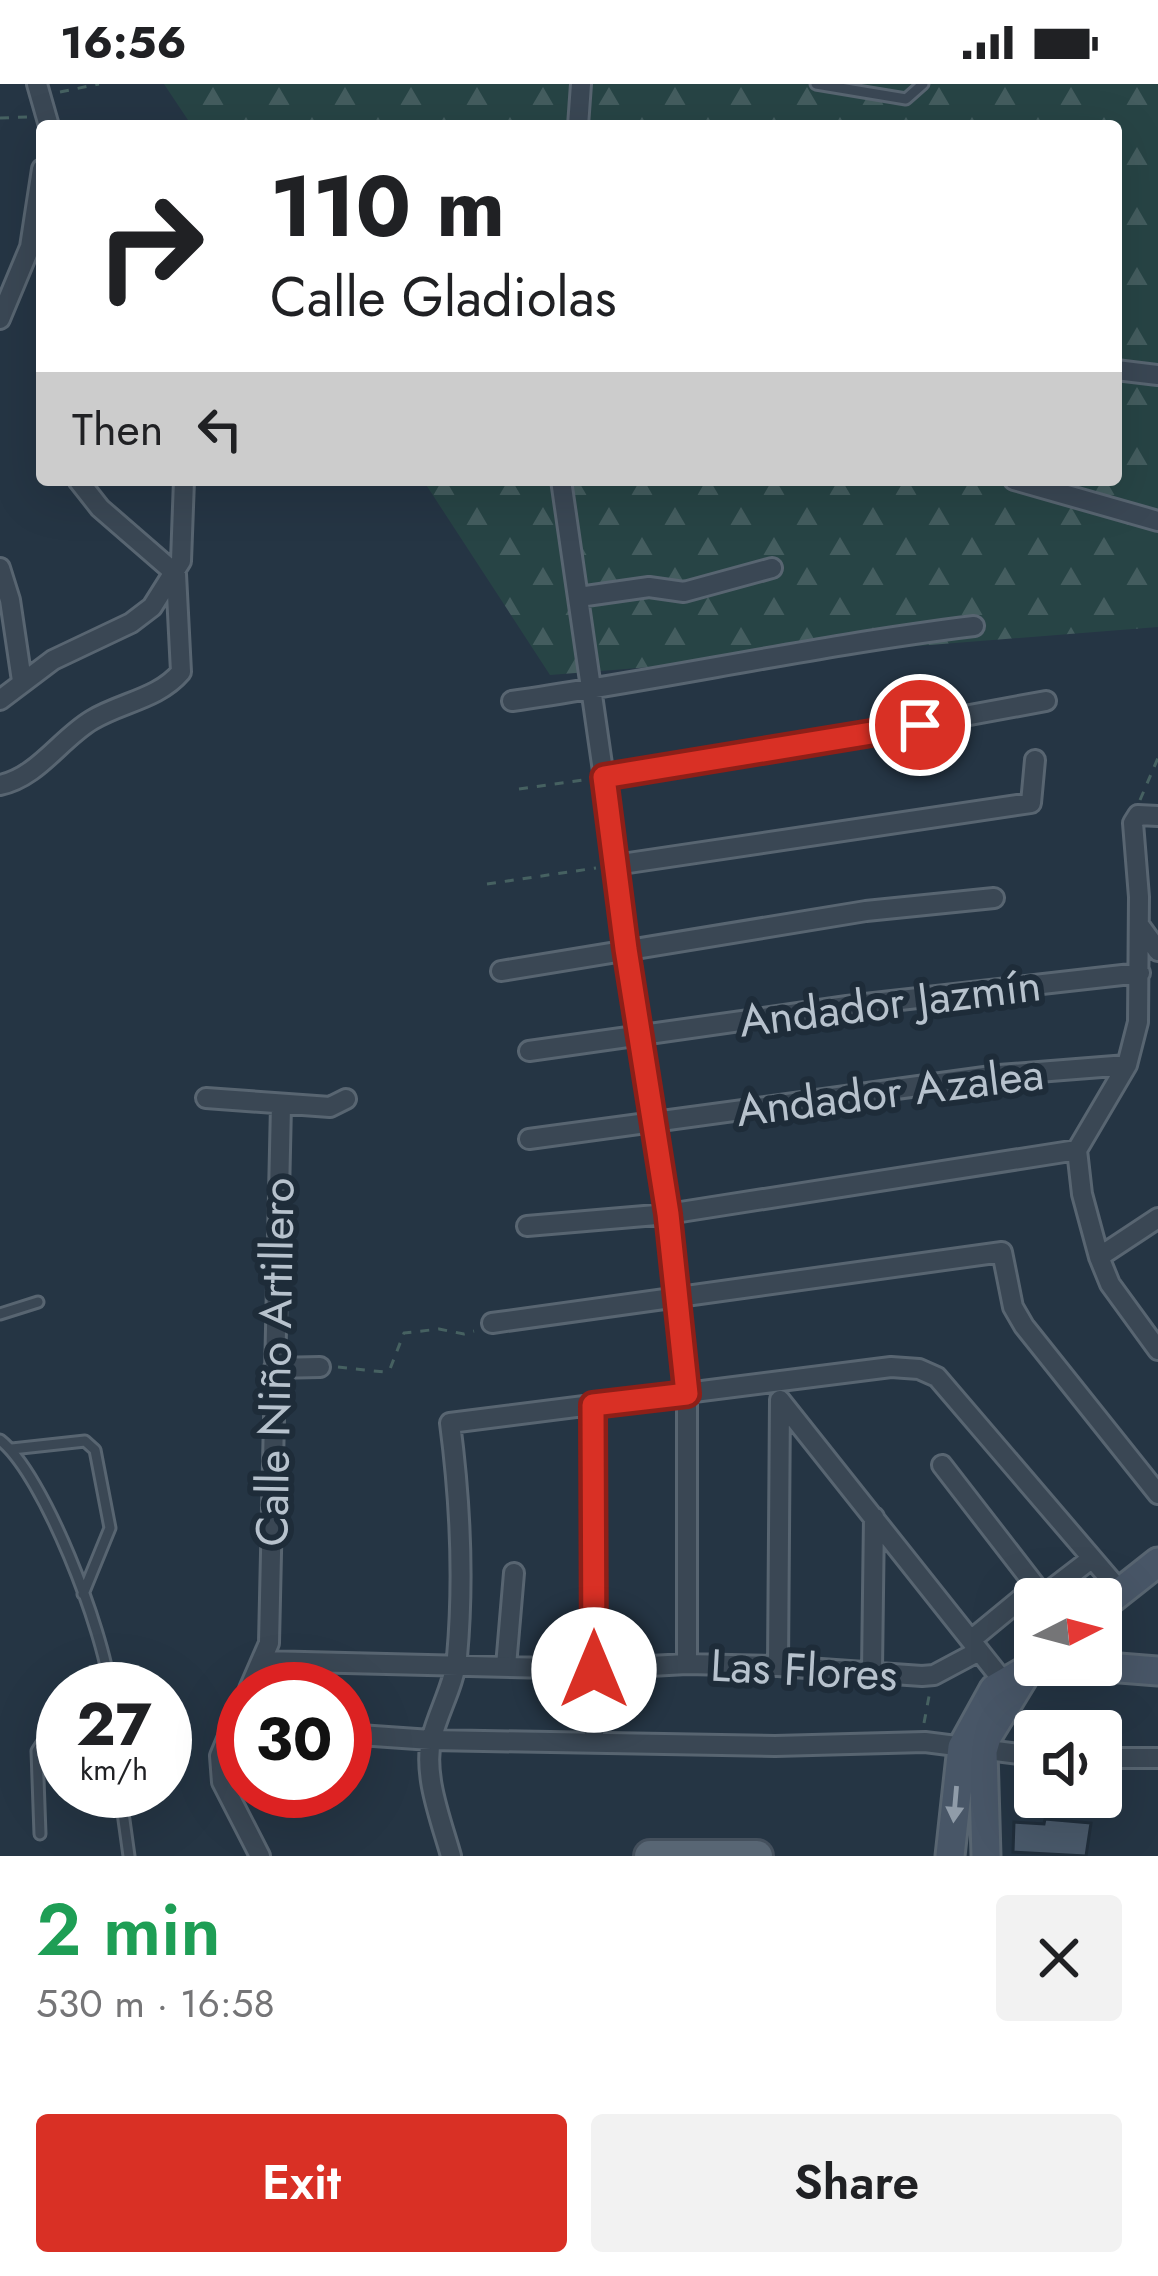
<!DOCTYPE html>
<meta charset="utf-8">
<style>
:root{--surface:#fff;--page:#f2f2f2;--text:#202124;--muted:#757577;--accent:#d93025}
body{margin:0;font-family:Jost,sans-serif;background:var(--page);color:var(--text);height:100vh;display:flex;flex-direction:column;font-size:45px;white-space:nowrap}
*{box-sizing:border-box;margin:0}
p{font-size:39px;color:var(--muted)}
.icon{flex:none;width:66px;height:66px;fill:none;stroke:currentColor;stroke-width:2;stroke-linecap:round;stroke-linejoin:round}
.map{position:relative;height:1772px;overflow:hidden}
.panel{display:flex;flex-direction:column;background:var(--surface);flex:1}
.panel>*{flex:none}
.guide{position:absolute;left:36px;top:36px;width:1086px;height:366px;border-radius:12px;box-shadow:0 12px 48px #0002;background:#fff;color:var(--text);overflow:hidden}
.needle{width:78px;rotate:84deg}
.tools{position:absolute;left:1014px;top:1494px;display:grid;gap:24px}
.tools a{display:grid;place-items:center;width:108px;height:108px;border-radius:12px;background:var(--surface);box-shadow:0 12px 48px #0002;font-size:60px}
.speed{position:absolute;left:36px;top:1578px;display:flex;gap:24px;font-size:60px;font-weight:700;text-align:center}
.speed>*{display:grid;place-content:center;width:156px;height:156px;border-radius:50%;background:var(--surface);box-shadow:0 12px 48px #0002;line-height:1}
.speed small{font-size:30px;font-weight:400}
.speed .limit{border:18px solid #d22;background:#fff;color:#111}
.pin{position:absolute;display:grid;place-items:center;width:102px;height:102px;color:#fff;margin:-51px;border:6px solid #fff;border-radius:50%;box-shadow:0 3px 12px #0007}
.me{position:absolute;width:132px;margin:-66px;rotate:0deg;stroke-linejoin:round;filter:drop-shadow(0 0 9px #0008)}
.turn{display:flex;align-items:center;gap:42px;height:252px;padding:0 36px;font-size:54px}
.turn .icon{width:156px;height:156px;stroke-width:2.5}
.turn b{display:block;font-size:84px;line-height:102px}
.then{display:flex;align-items:center;height:114px;padding:0 36px;background:#0003;gap:24px;font-size:45px}
.round{display:grid;place-items:center;flex:none;width:126px;height:126px;border-radius:12px;background:var(--page)}
.overview{display:flex;align-items:center;justify-content:space-between;height:204px;padding:0 36px}
h1{font-size:72px;font-weight:600;line-height:90px;color:#1e9e55}
.primary-button{display:flex;gap:24px;margin-top:auto;padding:24px 36px}
.primary-button a{flex:1;height:138px;border-radius:12px;background:var(--accent);color:#fff;font-size:48px;font-weight:600;line-height:138px;text-align:center}
.primary-button a+a{background:var(--page);color:var(--text)}
.status{display:flex;justify-content:space-between;align-items:center;height:84px;padding:0 60px;background:var(--surface);direction:ltr}
.status svg{height:33px;fill:currentColor}
.map>svg:first-child{display:block}
.forest{fill:url(#forest-firs)}
.building{fill:#49596a;stroke:#202e3b;stroke-width:3}
.lines{fill:none;stroke-linecap:round;stroke-linejoin:round}
.lane-casing{stroke:#586571;stroke-width:15}
.street-casing{stroke:#586571;stroke-width:24}
.secondary-casing{stroke:#586571;stroke-width:33}
.primary-casing{stroke:#44505d;stroke-width:36}
.path{stroke:#466161;stroke-width:3;stroke-dasharray:9 9;stroke-linecap:butt}
.lane{stroke:#3a4754;stroke-width:9}
.street{stroke:#3a4754;stroke-width:18}
.secondary{stroke:#485667;stroke-width:27}
.primary{stroke:#586674;stroke-width:30}
.oneway{fill:#909ca9}
.route-casing{stroke:#8d1f18;stroke-width:30}
.route{stroke:#d93025;stroke-width:21}
.labels{text-anchor:middle;dominant-baseline:central;stroke-width:12;stroke-linejoin:round;paint-order:stroke}
.street-label{font-size:45px;fill:#b7c2cd;stroke:#1e2c39}
</style>
<div class="status"><b>16:56</b><svg viewBox="0 0 49 12"><path d="M0 12V9h3v3zM5 12V6h3v6zM10 12V3h3v9zM15 12V0h3v12zM26 1h20v11H26zM47 4h2v5h-2z"/></svg></div>
<div class="map">
<svg width="1158" height="1772" viewBox="0 0 1158 1772">
<defs>
<pattern id="forest-firs" width="22" height="20" patternUnits="userSpaceOnUse" patternTransform="scale(3)"><rect width="22" height="20" fill="#274445"/><path d="M5 1l3.5 6h-7zM16 11l3.5 6h-7z" fill="#445d5f"/></pattern>
</defs>
<rect width="100%" height="100%" fill="#253544"/>
<path class="forest" d="M164,0H1158V543L550,591L423,396H1116V42H192Z"/>
<path class="building" d="M1045,1735L1091,1739L1086,1772L1013,1768L1014,1738L1044,1740Z"/>
<g class="lines">
<g class="lane-casing">
<path id="lane" d="M816,0L906,15L923,0
M0,1230L38,1218
M0,1356C44,1390 104,1548 110,1605
M12,1365L85,1357L95,1366L110,1444L83,1510
M120,1707L129,1772
M40,1750L37,1667L46,1653L63,1644"/>
</g>
<g class="street-casing">
<path id="street" d="M37,0L49,42
M578,42L581,0
M0,235L30,163L42,85
M1116,286L1158,291
M561,396L679,1214L687,1309V1580
M1014,396L1158,437
M0,484L10,516L22,597
M579,513L649,503L684,508L772,484
M0,616L53,576L131,539L152,523L181,477L184,396
M512,617C666,595 819,561 974,542
M604,693L796,663L1046,617
M0,701C38,693 60,655 92,636C122,618 158,615 181,588L176,490L100,424L78,396
M1158,732L1138,731L1133,739L1139,813L1138,938L1127,981L1077,1066L1082,1110L1099,1173L1110,1200L1158,1266
M615,781L1031,719L1035,676
M1140,842L1158,867
M501,887L866,827L994,814
M529,967L847,922L1140,889
M206,1014L330,1023L346,1015
M529,1055L999,991L1127,981
M527,1142L668,1130L1077,1066
M1099,1173L1158,1134
M492,1239L1002,1168L1013,1223L1024,1242L1158,1410
M274,1284L320,1283
M780,1316L1011,1607
M593,1321L594,1657
M942,1381L1041,1509L1048,1508L1091,1475
M971,1556L1034,1504
M263,1577L594,1585L687,1580L778,1582L922,1592L934,1591L979,1567
M506,1582L514,1489
M778,1582L780,1317
M872,1586L874,1433
M249,1605L269,1559L281,1021
M243,1617L220,1672L222,1698L260,1772
M345,1650L431,1656L775,1662L925,1658L1035,1672
M1101,1674H1158
M451,1772C441,1736 422,1689 432,1653C439,1626 454,1601 457,1573C464,1496 460,1415 450,1339L891,1283L919,1285L937,1293L1121,1508"/>
</g>
<g class="secondary-casing">
<path id="secondary" d="M1101,1523L1158,1478
M1082,1581L1158,1587
M950,1772L962,1663L994,1605L1030,1584
M986,1772L983,1667L987,1653L1028,1586"/>
</g>
<g class="primary-casing">
<path id="primary" d="M650,1772H757"/>
</g>
<path class="path" d="M60,8L99,0
M0,34L28,33
M519,705L584,696
M1140,716L1158,674
M487,800L596,784
M338,1283L384,1288L390,1285L404,1249L439,1245L464,1250L474,1247
M924,1639L930,1607"/>
<use href="#lane" class="lane"/>
<use href="#street" class="street"/>
<use href="#secondary" class="secondary"/>
<use href="#primary" class="primary"/>
</g>
<defs><path id="oneway-solid" d="M-6-.8H1V-3.2L6.5 0L1 3.2V.8H-6Z" transform="scale(3)"/></defs>
<use class="oneway" href="#oneway-solid" transform="translate(955 1720) rotate(95)"/>
<g class="lines">
<g class="route-casing">
<path id="route" d="M594,1586L593,1321L687,1310L668,1130L626,865L604,693L920,641"/>
</g>
<use href="#route" class="route"/>
</g>
<g class="labels">
<g class="street-label">
<text transform="translate(890 919) rotate(-7)">Andador Jazmín</text>
<text transform="translate(890 1008) rotate(-7)">Andador Azalea</text>
<text transform="translate(275 1278) rotate(-89)">Calle Niño Artillero</text>
<text transform="translate(804 1586) rotate(3)">Las Flores</text>
</g>
</g>
</svg>
<div class="tools">
<a><svg class="needle" viewBox="-14 -14 28 28"><path d="M0-13l5 13h-10z" fill="#e53935"/><path d="M0 13l5-13h-10z" fill="#757577"/></svg></a>
<a><svg class="icon" aria-label="sound" viewBox="0 0 24 24"><path d="M4 9h4l5-4v14l-5-4H4zM17 9q2 3 0 6"/></svg></a>
</div>
<div class="speed"><div>27<small>km/h</small></div><div class="limit">30</div></div>
<div class="pin" style="left:920px;top:641px;background:#d93025"><svg class="icon" aria-label="arrive" viewBox="0 0 24 24"><path d="M6 21V4h12l-3 4 3 4H6"/></svg></div>
<svg class="me" style="left:594px;top:1586px" viewBox="-20 -20 40 40"><circle r="19" fill="#fff"/><path d="M0-13L10 11 0 6-10 11z" fill="#d93025"/></svg>
<div class="guide">
<div class="turn"><svg class="icon" aria-label="right" viewBox="0 0 24 24"><path d="M7 20v-9h11M14 6l5 5-5 5"/></svg><div><b>110 m</b>Calle Gladiolas</div></div>
<div class="then">Then<svg class="icon" aria-label="left" viewBox="0 0 24 24"><path d="M17 20v-9H6M10 6l-5 5 5 5"/></svg></div>
</div>
</div>
<section class="panel">
<div class="overview"><div><h1>2 min</h1><p>530 m · 16:58</p></div><a class="round"><svg class="icon" aria-label="close" viewBox="0 0 24 24"><path d="M6 6l12 12M18 6L6 18"/></svg></a></div>
<div class="primary-button"><a>Exit</a><a>Share</a></div>
</section>
